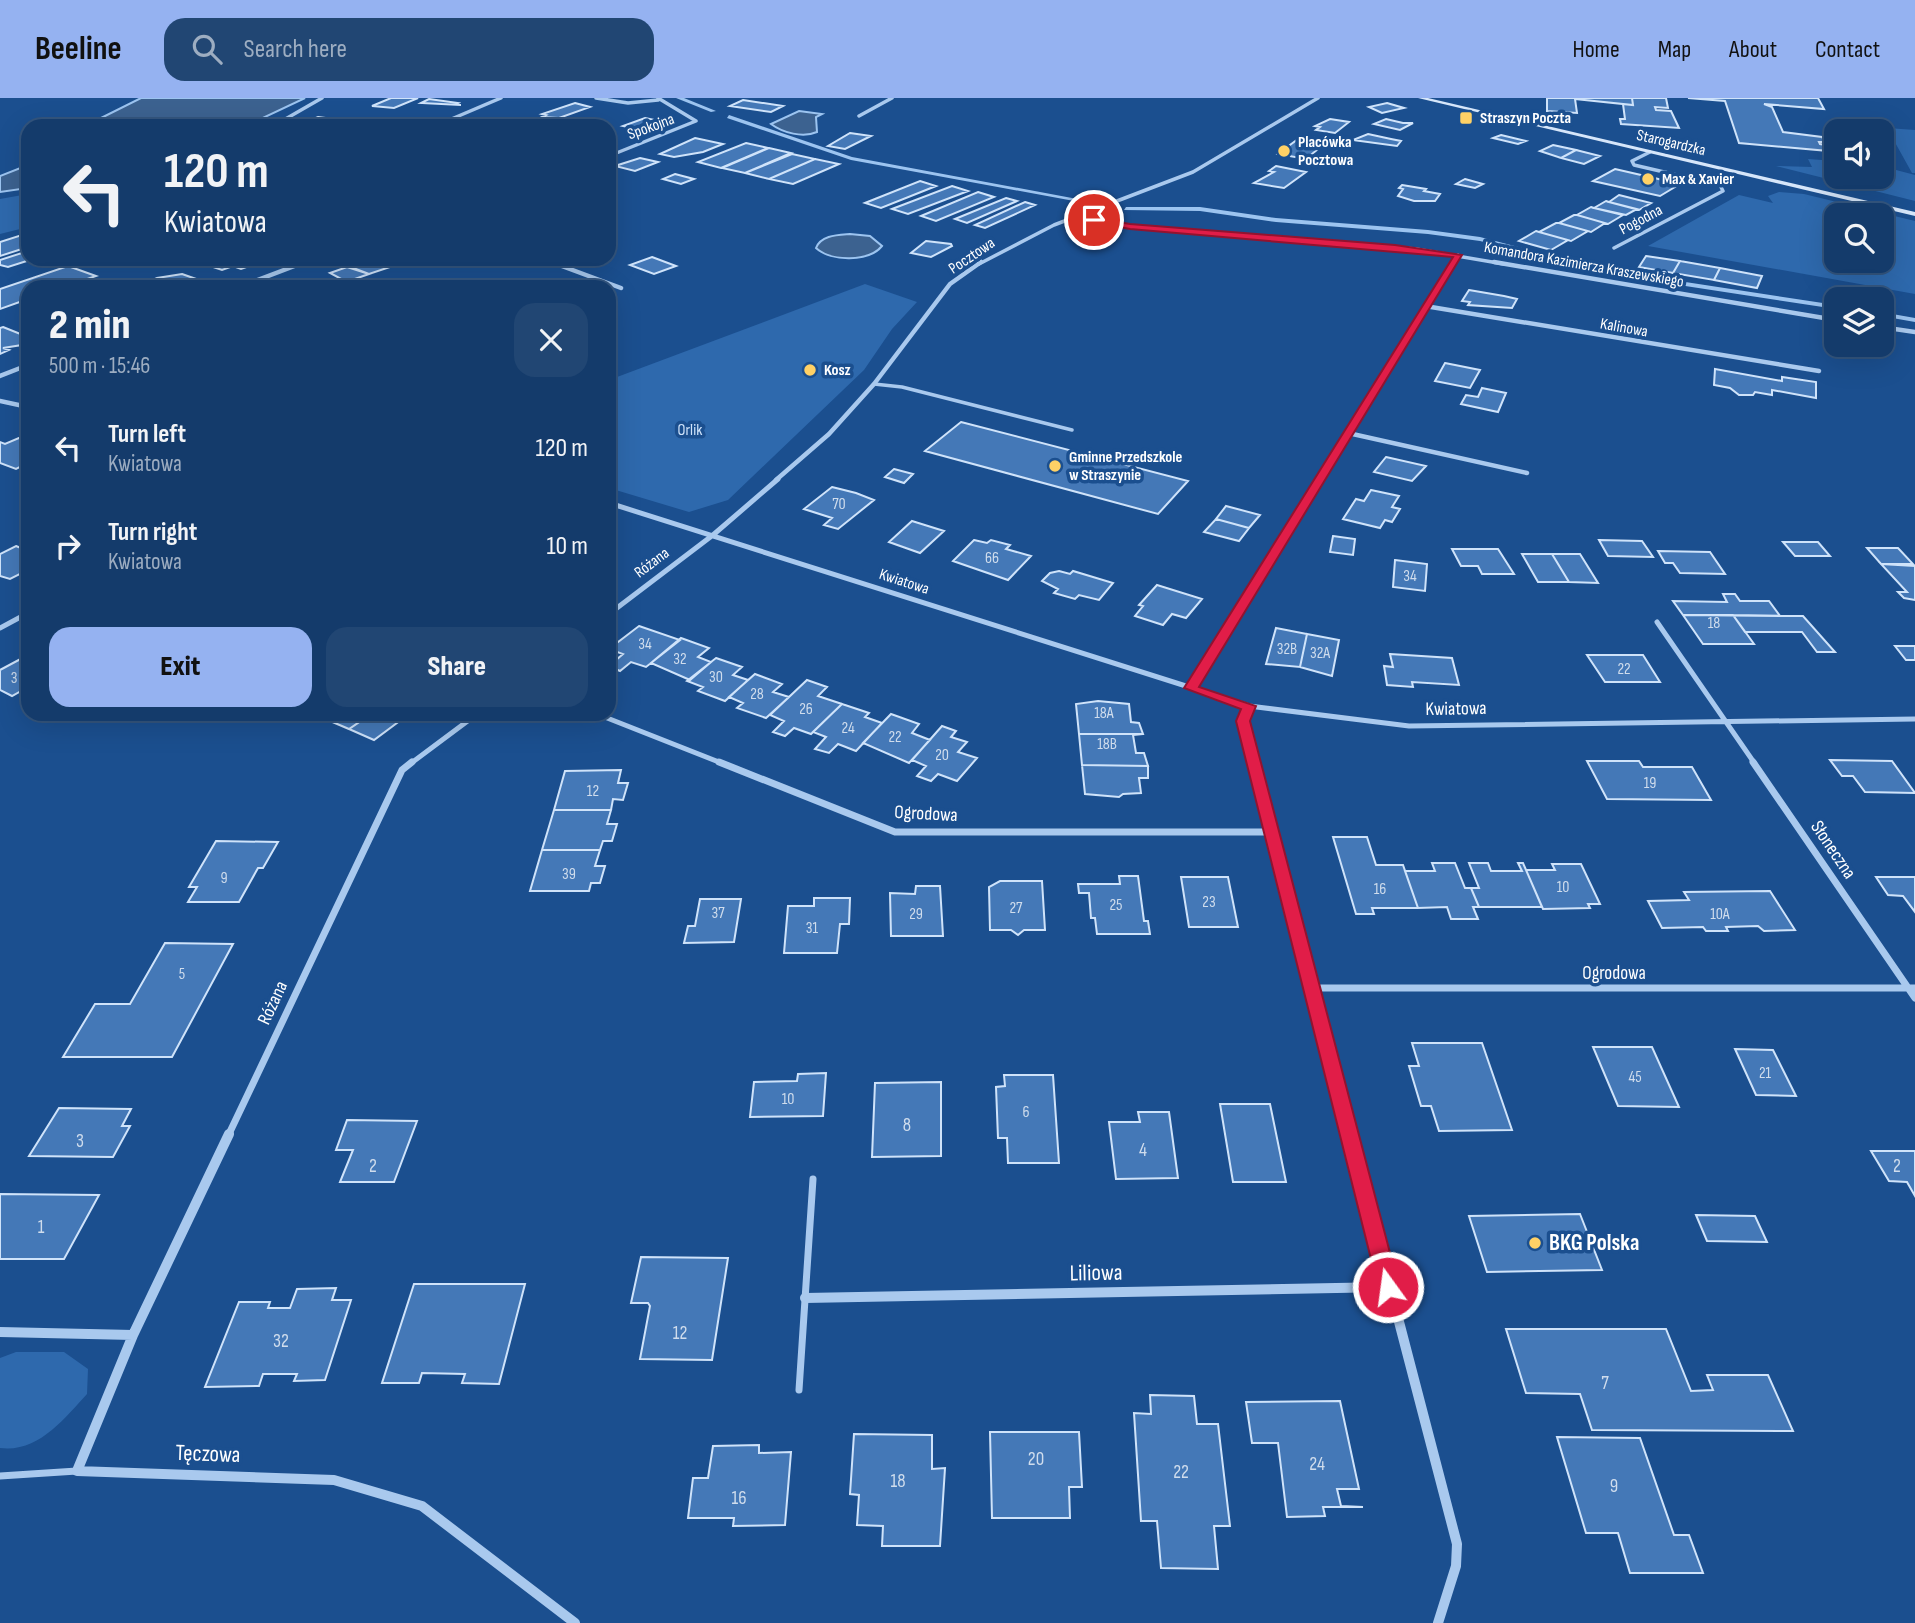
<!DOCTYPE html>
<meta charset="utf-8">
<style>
:root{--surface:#143b6b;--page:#214673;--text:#f1f3f6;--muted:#9dadc1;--line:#33557e;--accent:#95b2f1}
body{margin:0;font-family:"Sofia Sans Condensed",sans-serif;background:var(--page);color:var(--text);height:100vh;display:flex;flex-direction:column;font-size:26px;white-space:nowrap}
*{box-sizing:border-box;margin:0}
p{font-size:23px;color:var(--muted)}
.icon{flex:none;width:38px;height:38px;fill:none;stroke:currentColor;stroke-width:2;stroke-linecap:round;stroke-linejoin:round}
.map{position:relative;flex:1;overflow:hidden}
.details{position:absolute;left:21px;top:182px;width:595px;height:441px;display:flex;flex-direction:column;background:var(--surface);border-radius:21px;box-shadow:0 7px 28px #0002,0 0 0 2px var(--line)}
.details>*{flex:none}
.guide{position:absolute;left:21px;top:21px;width:595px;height:147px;border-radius:21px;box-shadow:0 7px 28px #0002,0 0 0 2px var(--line);background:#143b6b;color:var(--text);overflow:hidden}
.buttons{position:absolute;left:1824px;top:21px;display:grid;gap:14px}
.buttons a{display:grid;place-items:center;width:70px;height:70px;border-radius:14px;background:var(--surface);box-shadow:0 7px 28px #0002,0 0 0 2px var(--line);font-size:35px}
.pin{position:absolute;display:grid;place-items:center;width:60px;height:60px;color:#fff;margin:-30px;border:4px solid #fff;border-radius:50%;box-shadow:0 2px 7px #0007}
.me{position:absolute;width:77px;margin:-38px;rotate:346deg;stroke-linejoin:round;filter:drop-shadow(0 0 5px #0008)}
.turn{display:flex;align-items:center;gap:24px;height:147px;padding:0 28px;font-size:32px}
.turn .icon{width:91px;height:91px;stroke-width:2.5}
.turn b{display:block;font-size:49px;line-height:60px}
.round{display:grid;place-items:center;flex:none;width:74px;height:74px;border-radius:21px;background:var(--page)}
.summary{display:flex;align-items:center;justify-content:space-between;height:119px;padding:0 28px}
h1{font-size:42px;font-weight:800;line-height:52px}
.cta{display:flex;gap:14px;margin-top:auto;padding:14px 28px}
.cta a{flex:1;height:80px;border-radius:21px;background:var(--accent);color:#111;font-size:28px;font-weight:800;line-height:80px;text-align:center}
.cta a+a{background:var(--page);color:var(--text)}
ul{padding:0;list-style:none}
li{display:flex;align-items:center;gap:21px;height:98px;padding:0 28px}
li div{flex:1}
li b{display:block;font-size:26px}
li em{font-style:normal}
header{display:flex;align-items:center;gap:42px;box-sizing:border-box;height:98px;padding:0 35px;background:var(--accent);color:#111}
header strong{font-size:33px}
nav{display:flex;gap:38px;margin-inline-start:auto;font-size:24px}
.search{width:490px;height:63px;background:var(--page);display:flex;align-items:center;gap:18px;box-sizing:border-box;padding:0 24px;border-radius:21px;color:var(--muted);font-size:26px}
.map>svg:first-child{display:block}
.green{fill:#2e69ad;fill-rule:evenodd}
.water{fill:#3c6290;stroke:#9cc4f0;stroke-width:2}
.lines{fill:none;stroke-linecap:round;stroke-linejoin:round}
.stream{fill:#9cc4f0;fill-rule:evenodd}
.building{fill:#4478b7;stroke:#cfe3fa;stroke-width:2}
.service-far1{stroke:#a9c9ee;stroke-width:3.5}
.service{stroke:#a9c9ee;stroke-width:7}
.minor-far4{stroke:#a9c9ee;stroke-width:3.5}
.minor-far3{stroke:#a9c9ee;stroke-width:4.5}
.minor-far2{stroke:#a9c9ee;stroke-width:5}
.minor-far1{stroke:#a9c9ee;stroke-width:7}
.minor{stroke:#a9c9ee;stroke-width:10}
.secondary{fill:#d6e6fa;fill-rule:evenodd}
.route{fill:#e11d48;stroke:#92132f;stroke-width:2}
.poi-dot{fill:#ffd166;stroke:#1b4f8f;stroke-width:2.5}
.labels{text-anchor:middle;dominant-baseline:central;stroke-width:7;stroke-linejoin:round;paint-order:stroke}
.far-poi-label{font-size:16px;font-weight:bold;fill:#fff;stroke:#1b4f8f;text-anchor:start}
.far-street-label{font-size:16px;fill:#fff;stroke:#1b4f8f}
.far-park-label{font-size:16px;fill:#cfe3fa;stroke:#1b4f8f}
.number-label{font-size:16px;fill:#d0dded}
.street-label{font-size:19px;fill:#fff;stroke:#1b4f8f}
.near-number-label{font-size:19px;fill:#d0dded}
.near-poi-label{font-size:23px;font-weight:bold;fill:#fff;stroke:#1b4f8f;text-anchor:start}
.near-street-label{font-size:23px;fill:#fff;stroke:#1b4f8f}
</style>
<header>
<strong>Beeline</strong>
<div class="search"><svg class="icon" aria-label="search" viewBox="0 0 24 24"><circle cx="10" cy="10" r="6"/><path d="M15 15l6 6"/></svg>Search here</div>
<nav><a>Home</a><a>Map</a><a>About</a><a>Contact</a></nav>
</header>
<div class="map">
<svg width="1915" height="1525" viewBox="0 0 1915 1525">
<rect width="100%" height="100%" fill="#1b4f8f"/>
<path class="green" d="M1887,30L1915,32V75H1912Z
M1808,61L1836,63V79H1881V68L1915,77V103L1776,68L1812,69Z
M1779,94L1804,96L1915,123V196L1648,148L1739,97L1773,105L1768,98ZM1836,117H1881V163H1836Z
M28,96V129L0,136V101Z
M865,186L917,204L892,231L864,272L728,402L689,414L609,390V282Z
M16,1254H64L88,1271L87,1296C64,1321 38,1355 0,1350V1260Z"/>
<path class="water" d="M141,0H305L246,28H85Z
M799,13L822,16L816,19L817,34C803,40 783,35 771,26Z
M28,67V90L0,94V78Z
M850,136L870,138L882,148C869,164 831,164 816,150C821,137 838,137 850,136Z"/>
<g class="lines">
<path class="stream" d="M676,0H684L716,13L711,14Z
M729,17L852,59L1088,103L1085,105L851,62L727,20Z
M1126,109H1200L1276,120L1428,132L1480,139L1607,172L1836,207V211L1607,176L1480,143L1428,136L1276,124L1200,113L1124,112Z
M1881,214L1915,220V224L1881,218Z"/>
</g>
<path class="building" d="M391,0H418L394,10L372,8Z
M1547,0H1632L1633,7L1575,1L1577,15L1547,13Z
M1632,0H1666L1668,10L1655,9L1656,12L1671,13L1679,30L1621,26L1620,21H1625L1623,6L1633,7Z
M1688,0H1818L1824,11L1764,6L1772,9L1783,34L1822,39L1825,44H1819L1820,46L1826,47L1829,53L1739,45L1725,3Z
M429,1L458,5L454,7H461L421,5Z
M743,2L783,8L771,14L730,8Z
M575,5L590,9L559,20L542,19L546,17L542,16Z
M1387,5L1404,10L1382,15L1369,9Z
M318,19L349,23L338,28L304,25Z
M645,20L664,24L642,32L623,28Z
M1330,21L1349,24L1335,35L1316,32L1320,29L1315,28Z
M1386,21L1403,25H1413L1400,32L1374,26Z
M488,22L503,25L470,28Z
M850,35L871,38L845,51L828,48Z
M1368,36L1391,41L1401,43L1397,48L1353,42Z
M1501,37L1526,43L1518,46L1493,40Z
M1302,38L1329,42L1306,61L1278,56Z
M695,40L723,46L703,54L674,59L660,56Z
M746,45L768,50L721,70L698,64Z
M1553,47L1576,52L1561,60L1540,53Z
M769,50L791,55L745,75L722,70Z
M1576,52L1600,58L1584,66L1561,60Z
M792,56L815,61L769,81L745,75Z
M640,60L658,64L635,73L615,68Z
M815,61L839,66L793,86L769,81Z
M1276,68L1306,74L1284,90L1254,85L1274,74L1269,73Z
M1615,71L1680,86L1660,98L1593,83Z
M675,76L694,81L681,86L663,81Z
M1465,81L1483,86L1475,90L1456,86Z
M920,83L936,88L881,110L865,105Z
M1402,87L1426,91L1424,93L1440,96L1435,103H1414L1398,98L1403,91L1399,90Z
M952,88L968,93L908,116L892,111Z
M978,94L994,99L936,123L921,118Z
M1619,97L1651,105L1639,112L1609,104Z
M1006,100L1017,103L967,125L955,121Z
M1606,103L1609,104L1637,111L1626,117L1594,110Z
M1025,104L1035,107L985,130L975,127Z
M1591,109L1594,110L1623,117L1608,126L1577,117Z
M1574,117H1577L1605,125L1591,134L1559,125Z
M1556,125H1559L1588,133L1571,143L1539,134Z
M1536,133L1539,134L1568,142L1551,152L1519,143Z
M28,135V149L0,158V144Z
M926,143L951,146L952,148L931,159L911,155Z
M28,153V161H33L8,169L0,167V162Z
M1646,158L1680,163L1673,175L1639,169Z
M652,159L676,168L654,176L630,167Z
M252,161L246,163L255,166L241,171L233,168L222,172L192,162Z
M395,161L402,163L387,170L365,162Z
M364,162L387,170L369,176L348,168Z
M1680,163L1720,170L1714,182L1673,175Z
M68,168L96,178L64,189H28V201L0,211V191Z
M347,169L369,176L352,182H343L330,175Z
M1720,170L1762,178L1757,190L1714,182Z
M182,176L199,182L175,189H138L157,180Z
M1469,192L1504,198L1517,201L1512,210L1468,207L1470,204L1462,203Z
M3,229L28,239L24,242L28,246L3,250L9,252L0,256V230Z
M1445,265L1480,272L1470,290L1435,283Z
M1715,271L1782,283V279L1816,284V300L1772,292V297L1755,294L1753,297H1739L1730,290L1714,287Z
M1482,290L1506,295L1498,314L1461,306L1466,297L1478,299Z
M961,324L1188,383L1158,416L925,353Z
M26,337L28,365L16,371L0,365V344L5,346Z
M1386,359L1426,368L1412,383L1374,374Z
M894,371L913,376L904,385L885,379Z
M832,389L856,395L874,402L838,431L824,427L832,420L804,411Z
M1371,392L1399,398L1392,409L1400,411L1392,424L1385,422L1380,430L1343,421L1356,401L1364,403Z
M1226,408L1260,417L1249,430L1216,421Z
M1216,421L1249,430L1239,443L1204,434Z
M912,423L944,433L920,455L889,444Z
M1333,438L1355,441L1353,457L1330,454Z
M974,442L987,445L991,442L1010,447L1006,451L1031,458L1008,482L953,463Z
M1599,442L1642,443L1653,459L1608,458Z
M1783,444H1818L1830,458H1795Z
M16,448L28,453V472L10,481L0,478V456Z
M1867,450H1898L1913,466H1881Z
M1452,451H1498L1514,476H1482L1478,468H1461Z
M1658,453L1710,454L1725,476L1680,475L1673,465H1665Z
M1522,456H1552L1569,484H1538Z
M1552,456H1580L1598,485L1569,484Z
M1395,462L1427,466L1425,493L1393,489Z
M1881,466L1915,468V502L1904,500L1898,494H1907Z
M1059,473L1070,476L1073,473L1113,485L1099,502L1079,497L1075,501L1054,495L1058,491L1042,483L1050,475Z
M1157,487L1202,501L1186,520L1172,516L1163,527L1135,518L1143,508L1139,507Z
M1723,496H1735L1740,503H1769L1780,518L1683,517L1673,503L1727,504Z
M1683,517H1733L1754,546H1703Z
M1733,517L1803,518L1835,554H1817L1802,534H1745Z
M639,528L680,542L646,569L631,564L620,573L609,568L623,556L609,551Z
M1276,530L1307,536L1300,569L1266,566Z
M1307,536L1339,542L1332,578L1300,569Z
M681,540L709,550L698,559L711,564L690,582L651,565Z
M1895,548H1915V562H1906Z
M1390,556L1452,560L1459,587L1412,584L1413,589L1387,587L1384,568L1393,569Z
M28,557V589L12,598L0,592V572Z
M1587,557H1643L1660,584H1605Z
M716,560L742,569L733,577L748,582L725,603L698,593L703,589L687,583Z
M755,576L782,586L773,594L789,599L766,620L737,610L743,605L729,599Z
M807,582L827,589L818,598L842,606L811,636L794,630L785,638L773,634L784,623L770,617Z
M1098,603L1129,606L1131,624L1139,625L1143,636H1079L1076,606Z
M842,606L869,615L865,619L882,625L856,653L838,646L829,655L815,651L826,639L813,634Z
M329,616H371L349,631L323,620Z
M371,616H409L374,642L349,631Z
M891,616L919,626L912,635L930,642L909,665L863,645Z
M942,628L956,633L951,639L967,644L958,654L977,660L957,683L938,676L931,683L917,678L926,668L912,662Z
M1079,636H1143L1133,637L1136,655H1144L1148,668L1082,667Z
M1830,662L1892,663L1915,695L1865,694L1853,678H1842Z
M1587,663H1639L1643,669H1692L1711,702L1607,701Z
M1082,667L1148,668V680H1139L1141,695L1123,696L1119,699L1085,696Z
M621,672L618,685H628L623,702L613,701L611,712H554L565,673Z
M554,712H611L607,726H617L612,743H603L600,752H542Z
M1333,739H1367L1376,767H1403L1418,810H1372L1374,816H1356Z
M216,743L278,744L263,770H258L239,804H188L197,789H189Z
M542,752H600L595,768H605L600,785H591L589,793H530Z
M1432,765H1455L1465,790H1471L1479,809H1473L1478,821H1451L1447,809L1418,810L1405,773H1435Z
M1469,765H1488L1491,773H1522L1518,765H1523L1542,809H1479L1471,790H1479Z
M1552,766H1581L1600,806H1588L1590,810L1543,811L1526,772H1555Z
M1119,778H1138L1144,823H1148L1150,836H1097L1095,820H1091L1089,795H1079L1078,786H1120Z
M1181,779H1228L1238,829H1189Z
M1876,779H1915V814L1903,798L1888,797Z
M1000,783H1042L1045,832H1024L1018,837L1011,832H990L989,789Z
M916,788H940L943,838H891L890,795L915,796Z
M1770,793L1795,832L1764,833L1758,828L1726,829L1728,833H1706L1703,829L1662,830L1648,803L1689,802L1684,794Z
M814,800H850L849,826H840L837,855H784L788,808H814Z
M700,801H741L734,844L684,845L688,828H695Z
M165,845L233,846L172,959H63L95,906H130Z
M1412,945H1482L1512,1032L1439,1033L1431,1008H1421L1409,968H1419Z
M1593,949H1652L1679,1009L1618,1008Z
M1735,951L1773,952L1796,998L1756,997Z
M826,975L823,1018L750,1019L754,984L797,983L798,976Z
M1004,977H1053L1059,1065H1008L1007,1040H998L996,989L1005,988Z
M941,984V1058L872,1059L875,985Z
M1220,1006H1270L1286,1084H1233Z
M59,1010L131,1011L122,1028H130L113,1059L29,1058Z
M1138,1014H1169L1178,1080L1116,1081L1109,1024H1140Z
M347,1022L417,1023L394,1084H340L353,1052H336Z
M1871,1053H1915V1098L1907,1084L1889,1083Z
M0,1096L99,1097L64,1161H0Z
M1580,1116L1602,1172L1487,1174L1469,1118Z
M1696,1117L1755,1118L1767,1144L1707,1143Z
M641,1159L728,1160L712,1262L640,1261L650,1208L648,1205H631Z
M414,1186H525L499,1286L462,1285L465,1276L422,1275L419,1285H382Z
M336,1190L332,1202H351L325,1282L294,1283L297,1276H263L259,1288L205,1289L239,1204H270L268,1210H290L297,1191Z
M1506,1231H1666L1691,1293L1713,1292L1707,1277H1768L1793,1333L1592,1332L1580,1296L1526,1295Z
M1150,1297L1194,1298L1197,1326H1218L1230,1428H1214L1218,1471L1161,1470L1157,1423H1141L1134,1315L1151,1316Z
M1340,1303L1359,1391H1337L1341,1408L1363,1409H1323L1325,1418L1287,1419L1278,1345H1252L1246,1304Z
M990,1334H1079L1082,1389H1069L1070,1420H992Z
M854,1336L932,1337V1371L945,1370L940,1448H882L883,1428L857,1427L859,1397L850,1396Z
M1557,1339L1640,1340L1674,1437H1689L1703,1475H1630L1618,1435H1586Z
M759,1347V1355L791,1354L785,1427L733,1428L734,1420H688L693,1380H708L713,1348Z"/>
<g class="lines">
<path class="service-far1" d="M874,286L902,289L1072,332"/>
<path class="service" d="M799,1292L813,1081
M0,1378L77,1373"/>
<path class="minor-far4" d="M596,0L628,5L658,2
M859,18L892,0
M275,27L322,0
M435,28L501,0
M609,58L696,23L658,0
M1078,118L1130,128L1416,151L1504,166
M1614,150L1723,93L1720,87L1634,67L1632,63L1650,54
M542,161L555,166
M301,166L314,161
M979,166L1054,127L1193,74L1318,0
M1452,166L1458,157"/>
<path class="minor-far3" d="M551,164L621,190
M1494,164L1836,222
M239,189L305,164
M1425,208L1819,273
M1881,229L1915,234
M0,278L28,267
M0,303L28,309
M1348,335L1527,375
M776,382L829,336L874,286L950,186L981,164
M1319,382L1454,164"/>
<path class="minor-far2" d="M609,405L1249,608L1409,628L1915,621
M609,516L713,437L778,381
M1657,524L1755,666
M0,530L28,515
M1191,590L1320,381
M1249,608L1243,623L1254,666
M597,616L724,666
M410,666L477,616"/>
<path class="minor-far1" d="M719,664L895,734H1274
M1254,664L1351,1038
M1753,664L1915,900
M1313,890H1915
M228,1038L402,672L412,664"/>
<path class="minor" d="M229,1036L133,1237L77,1373L334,1382L422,1408L575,1525
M1350,1036L1457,1446L1456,1468L1438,1525
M805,1200L1389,1189
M0,1234L133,1237"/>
<path class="secondary" d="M1418,0H1428L1915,114V118Z"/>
</g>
<path class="route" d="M1094,120L1130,126L1395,147L1462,157L1199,589L1256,608L1250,623L1399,1189L1396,1196L1388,1199L1381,1196L1378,1189L1236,623L1241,611L1184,590L1453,159L1130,131L1092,124Z"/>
<g class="poi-dot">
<rect x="1459" y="13" width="14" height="14" rx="3.5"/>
<circle cx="1284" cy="53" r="7"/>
<circle cx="1648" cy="81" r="7"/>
<circle cx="810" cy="272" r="7"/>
<circle cx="1055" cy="368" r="7"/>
<circle cx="1535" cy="1145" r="7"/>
</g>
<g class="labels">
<g class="far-poi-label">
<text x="1480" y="20">Straszyn Poczta</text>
<text x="1298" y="44">Placówka<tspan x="1298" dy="18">Pocztowa</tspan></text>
<text x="1662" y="81">Max &amp; Xavier</text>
<text x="824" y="272">Kosz</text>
<text x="1069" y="359">Gminne Przedszkole<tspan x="1069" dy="18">w Straszynie</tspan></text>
</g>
<g class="far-street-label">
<text transform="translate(651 29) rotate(-20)">Spokojna</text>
<text transform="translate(1671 45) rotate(13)">Starogardzka</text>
<text transform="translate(1641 122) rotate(-28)">Pogodna</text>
<text transform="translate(972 158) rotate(-34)">Pocztowa</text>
<text transform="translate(1584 167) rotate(10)">Komandora Kazimierza Kraszewskiego</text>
<text transform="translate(1624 230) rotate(10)">Kalinowa</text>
<text transform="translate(652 465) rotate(-37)">Różana</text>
<text transform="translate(904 484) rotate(18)">Kwiatowa</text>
</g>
<g class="far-park-label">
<text x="690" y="332">Orlik</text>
</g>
<g class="number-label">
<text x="839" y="406">70</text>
<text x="992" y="460">66</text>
<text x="1410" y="478">34</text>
<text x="1714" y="525">18</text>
<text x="645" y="546">34</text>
<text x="1287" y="551">32B</text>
<text x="1320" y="555">32A</text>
<text x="680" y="561">32</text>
<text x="1624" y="571">22</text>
<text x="716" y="579">30</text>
<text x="14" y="580">3</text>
<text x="757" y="596">28</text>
<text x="806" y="611">26</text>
<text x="1104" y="615">18A</text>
<text x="848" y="630">24</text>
<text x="895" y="639">22</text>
<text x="1107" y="646">18B</text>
<text x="942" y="657">20</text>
<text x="1650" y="685">19</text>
<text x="593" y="693">12</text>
<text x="569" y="776">39</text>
<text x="224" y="780">9</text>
<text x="1563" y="789">10</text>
<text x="1380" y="791">16</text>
<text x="1209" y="804">23</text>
<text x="1116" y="807">25</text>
<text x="1016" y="810">27</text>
<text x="718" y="815">37</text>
<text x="916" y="816">29</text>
<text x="1720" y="816">10A</text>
<text x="812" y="830">31</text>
<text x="182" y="876">5</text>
<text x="1765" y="975">21</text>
<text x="1635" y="979">45</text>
<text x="788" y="1001">10</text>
<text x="1026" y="1014">6</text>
</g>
<g class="street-label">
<text transform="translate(1456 611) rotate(-1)">Kwiatowa</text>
<text transform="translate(926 716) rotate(3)">Ogrodowa</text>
<text transform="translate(1833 752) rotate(56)">Słoneczna</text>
<text x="1614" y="875">Ogrodowa</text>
<text transform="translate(273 905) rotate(-65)">Różana</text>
</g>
<g class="near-number-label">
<text x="907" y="1027">8</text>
<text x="80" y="1043">3</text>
<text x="1143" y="1052">4</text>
<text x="373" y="1068">2</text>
<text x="1897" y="1068">2</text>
<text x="41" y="1129">1</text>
<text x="680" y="1235">12</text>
<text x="281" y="1243">32</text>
<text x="1605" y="1285">7</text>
<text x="1036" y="1361">20</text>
<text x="1317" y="1366">24</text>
<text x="1181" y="1374">22</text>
<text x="898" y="1383">18</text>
<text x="1614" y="1388">9</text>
<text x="739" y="1400">16</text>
</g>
<g class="near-poi-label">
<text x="1549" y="1145">BKG Polska</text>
</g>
<g class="near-street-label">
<text transform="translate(1096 1175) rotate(-1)">Liliowa</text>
<text transform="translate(208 1356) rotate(2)">Tęczowa</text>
</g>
</g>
</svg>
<div class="buttons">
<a><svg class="icon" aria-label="sound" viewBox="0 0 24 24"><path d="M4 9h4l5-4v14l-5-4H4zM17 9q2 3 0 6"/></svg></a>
<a><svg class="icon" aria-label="search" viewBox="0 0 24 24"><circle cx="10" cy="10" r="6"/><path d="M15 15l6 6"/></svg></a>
<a><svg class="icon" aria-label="layers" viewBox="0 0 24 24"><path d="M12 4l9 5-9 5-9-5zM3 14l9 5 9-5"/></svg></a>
</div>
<div class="pin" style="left:1094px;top:122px;background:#d93025"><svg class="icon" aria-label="arrive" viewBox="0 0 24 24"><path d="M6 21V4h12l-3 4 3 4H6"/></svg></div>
<svg class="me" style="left:1388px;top:1189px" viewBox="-20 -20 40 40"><circle r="17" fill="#e11d48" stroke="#fff" stroke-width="3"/><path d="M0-11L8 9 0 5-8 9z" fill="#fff"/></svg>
<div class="guide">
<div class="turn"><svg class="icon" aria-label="left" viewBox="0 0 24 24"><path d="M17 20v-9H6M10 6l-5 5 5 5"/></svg><div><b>120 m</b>Kwiatowa</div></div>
</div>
<section class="details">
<div class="summary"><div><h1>2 min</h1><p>500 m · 15:46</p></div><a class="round"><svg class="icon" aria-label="close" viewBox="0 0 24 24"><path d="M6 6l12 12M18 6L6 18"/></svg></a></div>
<ul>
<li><svg class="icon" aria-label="left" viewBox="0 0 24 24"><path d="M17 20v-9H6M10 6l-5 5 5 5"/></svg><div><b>Turn left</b><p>Kwiatowa</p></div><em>120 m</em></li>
<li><svg class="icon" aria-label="right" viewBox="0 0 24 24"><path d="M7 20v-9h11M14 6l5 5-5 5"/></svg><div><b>Turn right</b><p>Kwiatowa</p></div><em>10 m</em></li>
</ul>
<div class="cta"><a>Exit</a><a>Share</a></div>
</section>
</div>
